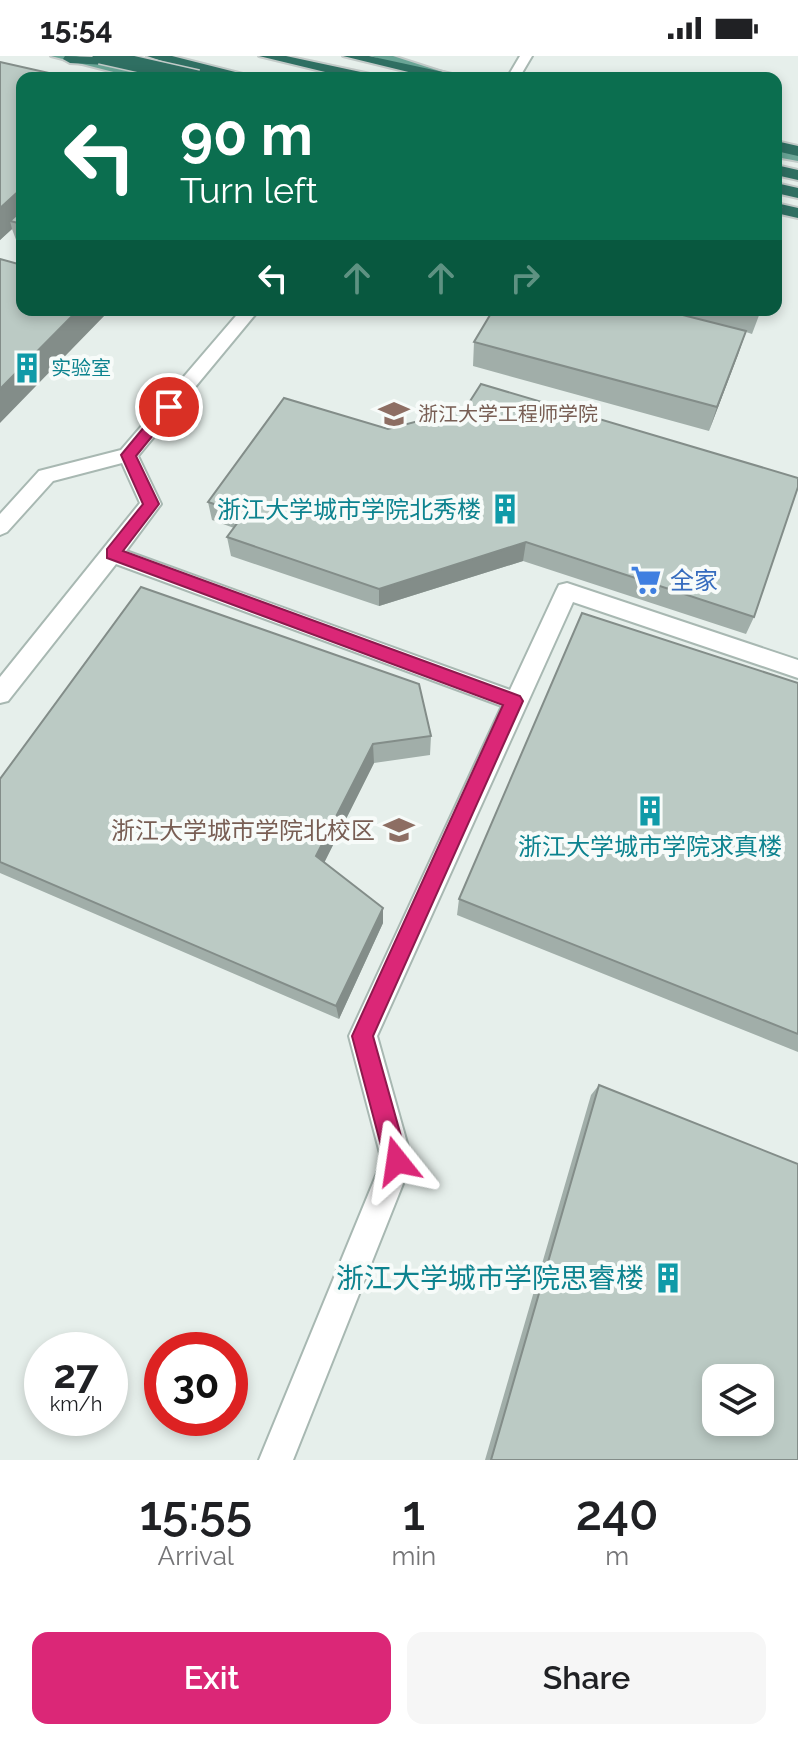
<!DOCTYPE html>
<meta charset="utf-8">
<style>
:root{--surface:#fff;--page:#f6f6f6;--text:#202124;--muted:#757577;--accent:#db2777}
body{margin:0;font-family:Raleway,"Noto Sans SC",sans-serif;background:var(--page);color:var(--text);height:100vh;display:flex;flex-direction:column;font-size:30px;white-space:nowrap}
*{box-sizing:border-box;margin:0}
p{font-size:26px;color:var(--muted)}
.icon{flex:none;width:44px;height:44px;fill:none;stroke:currentColor;stroke-width:2;stroke-linecap:round;stroke-linejoin:round}
.map{position:relative;height:1404px;overflow:hidden}
.sheet{display:flex;flex-direction:column;background:var(--surface);flex:1}
.sheet>*{flex:none}
.top-card{position:absolute;left:16px;top:16px;width:766px;height:244px;border-radius:16px;box-shadow:0 4px 12px #0003;background:#0b6e4f;color:#fff;overflow:hidden}
.fabs{position:absolute;left:702px;top:1308px;display:grid;gap:16px}
.fabs a{display:grid;place-items:center;width:72px;height:72px;border-radius:16px;background:var(--surface);box-shadow:0 4px 12px #0003;font-size:40px}
.speed{position:absolute;left:24px;top:1276px;display:flex;gap:16px;font-size:40px;font-weight:700;text-align:center}
.speed>*{display:grid;place-content:center;width:104px;height:104px;border-radius:50%;background:var(--surface);box-shadow:0 4px 12px #0003;line-height:1}
.speed small{font-size:20px;font-weight:400}
.speed .limit{border:12px solid #d22;background:#fff;color:#111}
.pin{position:absolute;display:grid;place-items:center;width:68px;height:68px;color:#fff;margin:-34px;border:4px solid #fff;border-radius:50%;box-shadow:0 2px 8px #0007}
.me{position:absolute;width:88px;margin:-44px;rotate:345deg;stroke-linejoin:round;filter:drop-shadow(0 0 6px #0008)}
.turn{display:flex;align-items:center;gap:28px;height:168px;padding:0 32px;font-size:36px}
.turn .icon{width:104px;height:104px;stroke-width:2.5}
.turn b{display:block;font-size:56px;line-height:68px}
.lanes{display:flex;align-items:center;height:76px;padding:0 32px;background:#0003;justify-content:center;gap:40px;direction:ltr}
.lanes .off{opacity:.35}
.eta{display:flex;justify-content:space-evenly;align-items:center;height:136px;text-align:center}
.eta b{font-size:48px;font-weight:600;line-height:56px}
.cta{display:flex;gap:16px;margin-top:auto;padding:16px 32px}
.cta a{flex:1;height:92px;border-radius:16px;background:var(--accent);color:#fff;font-size:32px;font-weight:600;line-height:92px;text-align:center}
.cta a+a{background:var(--page);color:var(--text)}
.status{display:flex;justify-content:space-between;align-items:center;height:56px;padding:0 40px;background:var(--surface);direction:ltr}
.status svg{height:22px;fill:currentColor}
.map>svg:first-child{display:block}
.lines{fill:none;stroke-linecap:round;stroke-linejoin:round}
.lane-casing{stroke:#a8b8b2;stroke-width:4}
.street-casing{stroke:#a8b8b2;stroke-width:4}
.primary-casing{stroke:#c2cac8;stroke-width:4}
.highway-casing{stroke:#c2cac8;stroke-width:4}
.lane{fill:#fff;fill-rule:evenodd}
.street{fill:#fff;fill-rule:evenodd}
.primary{fill:#6aa596;fill-rule:evenodd}
.highway{fill:#2f6f62;fill-rule:evenodd}
.highway-bridge-casing{stroke:#c2cac8;stroke-width:18;stroke-linecap:butt}
.highway-bridge{stroke:#2f6f62;stroke-width:15}
.wall{fill:#a1aea9}
.shaded-wall{fill:#838d89}
.building{fill:#bbcac4;stroke:#838d89;stroke-width:2;fill-rule:evenodd}
.route{fill:#db2777;stroke:#8e194d;stroke-width:2}
.labels{text-anchor:middle;dominant-baseline:central;stroke-width:8;stroke-linejoin:round;paint-order:stroke}
.far-culture-label{font-size:20px;fill:#0d838f;stroke:#f7fbf9;text-anchor:start}
.far-education-label{font-size:20px;fill:#785e54;stroke:#f7fbf9;text-anchor:start}
.culture-label{font-size:24px;fill:#0d838f;stroke:#f7fbf9;text-anchor:end}
.shop-label{font-size:24px;fill:#366cbe;stroke:#f7fbf9;text-anchor:start}
.education-label{font-size:24px;fill:#785e54;stroke:#f7fbf9;text-anchor:end}
.near-culture-label{font-size:28px;fill:#0d838f;stroke:#f7fbf9;text-anchor:end}
</style>
<div class="status"><b>15:54</b><svg viewBox="0 0 49 12"><path d="M0 12V9h3v3zM5 12V6h3v6zM10 12V3h3v9zM15 12V0h3v12zM26 1h20v11H26zM47 4h2v5h-2z"/></svg></div>
<div class="map">
<svg width="798" height="1404" viewBox="0 0 798 1404">
<rect width="100%" height="100%" fill="#e6efeb"/>
<g class="lines">
<g class="lane-casing">
<path id="lane" d="M520,0H532L519,22H507Z"/>
</g>
<g class="street-casing">
<path id="street" d="M241,254H259L138,400L161,448L126,495L510,634L556,535L559,529L567,527L798,604V622L573,546L377,980L412,1105L293,1404H259L382,1105L349,980L502,650L116,508L8,645L0,647V621L140,447L122,407L53,425L7,476L0,479V458L39,415L121,394Z"/>
</g>
<g class="primary-casing">
<path id="primary" d="M51,0H76L162,22H137Z
M371,0H393L461,22H439Z
M776,91L798,95V105L776,101Z"/>
</g>
<g class="highway-casing">
<path id="highway" d="M65,0L124,2L131,6L124,10L70,7L63,3Z
M147,0H172L259,22L222,20L224,22H198L167,15L165,12L171,8Z
M259,0H286L370,18L377,22H350Z
M343,0H369L452,18L459,22H433Z
M776,85L798,90V100L776,95Z
M776,109L798,114V124L776,119Z
M776,127L798,132V142L776,137Z
M776,147L798,152V162L776,157Z"/>
</g>
<use href="#lane" class="lane"/>
<use href="#street" class="street"/>
<use href="#primary" class="primary"/>
<use href="#highway" class="highway"/>
<g class="highway-bridge-casing">
<path id="highway-bridge" d="M100,0L198,22"/>
</g>
<use href="#highway-bridge" class="highway-bridge"/>
</g>
<path class="wall" d="M0,6L22,22V191L18,189L12,173L0,184Z
M493,254H761L752,278L746,276L709,375L473,310L474,286Z
M284,342L754,561L746,578L523,505L379,550L231,500L227,481L234,472L212,464L208,446Z
M798,627V996L457,859L459,843Z
M431,680L430,699L374,707L324,807L383,852V867L339,963L0,817V723Z
M599,1029L798,1404H485L591,1039Z"/>
<path class="shaded-wall" d="M22,132V164L10,165L12,173L0,184V152Z
M78,254H106L107,257L0,367V333Z
M746,275L738,299L709,375L717,351Z
M526,486L523,505L379,550V533Z
M373,688L374,707L319,817L316,800Z
M383,852V867L339,963L336,950Z"/>
<path class="building" d="M0,6L71,22H22V132L0,152Z
M776,151L781,152L776,165Z
M22,154V168L10,165Z
M0,203L22,209V254H78L0,333Z
M493,254H663L746,275L717,351L474,286Z
M481,328L798,422V431L754,561L526,486L379,533L227,481L244,458L208,446L284,342L388,373L465,353Z
M141,531L419,628L431,680L373,688L316,800L383,852L336,950L0,806V723Z
M582,557L798,627V978L459,843Z
M599,1029L798,1108V1404H491ZM716,1322H760V1366H716Z"/>
<path class="route" d="M169,346L176,351L136,400L159,448L123,495L520,640L523,645L373,980L408,1105L405,1113L397,1116L389,1113L385,1105L352,980L503,649L107,502V493L143,448L121,399L164,347Z"/>
<defs>
<g id="building-bare" transform="scale(2.4)"><path d="M-4-6H4V6H1V3H-1V6H-4ZM-2.5-4.3h1.7v1.8h-1.7ZM.8-4.3h1.7v1.8H.8ZM-2.5-1h1.7V.8h-1.7ZM.8-1h1.7V.8H.8Z" fill="#0f9aa8" stroke="#f7fbf9" stroke-width="2.5" paint-order="stroke"/></g>
<g id="university-bare" transform="scale(2.4)"><path d="M0-5L7-2L0 1L-7-2ZM-4 1L0 2.5L4 1V4Q0 6-4 4Z" fill="#8d6e63" stroke="#f7fbf9" stroke-width="2.5" paint-order="stroke"/></g>
<g id="supermarket-bare" transform="scale(2.4)"><path d="M-6-5.5h2.5l.6 2H6L4.5 2H-2.5L-4.4-4H-6ZM-1.5 3.2a1.3 1.3 0 1 0 .1 0ZM3 3.2a1.3 1.3 0 1 0 .1 0Z" fill="#3f7fe0" stroke="#f7fbf9" stroke-width="2.5" paint-order="stroke"/></g>
</defs>
<g fill-rule="evenodd">
<use href="#building-bare" x="27" y="312"/>
<use href="#university-bare" x="394" y="358"/>
<use href="#building-bare" x="505" y="453"/>
<use href="#supermarket-bare" x="646" y="524"/>
<use href="#building-bare" x="650" y="755"/>
<use href="#university-bare" x="399" y="774"/>
<use href="#building-bare" x="668" y="1222"/>
</g>
<g class="labels">
<g class="far-culture-label">
<text x="51" y="312">实验室</text>
</g>
<g class="far-education-label">
<text x="418" y="358">浙江大学工程师学院</text>
</g>
<g class="culture-label">
<text x="481" y="453">浙江大学城市学院北秀楼</text>
<text x="650" y="790" text-anchor="middle">浙江大学城市学院求真楼</text>
</g>
<g class="shop-label">
<text x="670" y="524">全家</text>
</g>
<g class="education-label">
<text x="375" y="774">浙江大学城市学院北校区</text>
</g>
<g class="near-culture-label">
<text x="644" y="1222">浙江大学城市学院思睿楼</text>
</g>
</g>
</svg>
<div class="fabs">
<a><svg class="icon" aria-label="layers" viewBox="0 0 24 24"><path d="M12 4l9 5-9 5-9-5zM3 14l9 5 9-5"/></svg></a>
</div>
<div class="speed"><div>27<small>km/h</small></div><div class="limit">30</div></div>
<div class="pin" style="left:169px;top:351px;background:#d93025"><svg class="icon" aria-label="arrive" viewBox="0 0 24 24"><path d="M6 21V4h12l-3 4 3 4H6"/></svg></div>
<svg class="me" style="left:397px;top:1105px" viewBox="-20 -20 40 40"><path d="M0-17L14 15 0 8-14 15z" fill="#db2777" stroke="#fff" stroke-width="4"/></svg>
<div class="top-card">
<div class="turn"><svg class="icon" aria-label="left" viewBox="0 0 24 24"><path d="M17 20v-9H6M10 6l-5 5 5 5"/></svg><div><b>90 m</b>Turn left</div></div>
<div class="lanes"><svg class="icon" aria-label="left" viewBox="0 0 24 24"><path d="M17 20v-9H6M10 6l-5 5 5 5"/></svg><svg class="icon off" aria-label="ahead" viewBox="0 0 24 24"><path d="M12 20V5M6 11l6-6 6 6"/></svg><svg class="icon off" aria-label="ahead" viewBox="0 0 24 24"><path d="M12 20V5M6 11l6-6 6 6"/></svg><svg class="icon off" aria-label="right" viewBox="0 0 24 24"><path d="M7 20v-9h11M14 6l5 5-5 5"/></svg></div>
</div>
</div>
<section class="sheet">
<div class="eta">
<div><b>15:55</b><p>Arrival</p></div>
<div><b>1</b><p>min</p></div>
<div><b>240</b><p>m</p></div>
</div>
<div class="cta"><a>Exit</a><a>Share</a></div>
</section>
